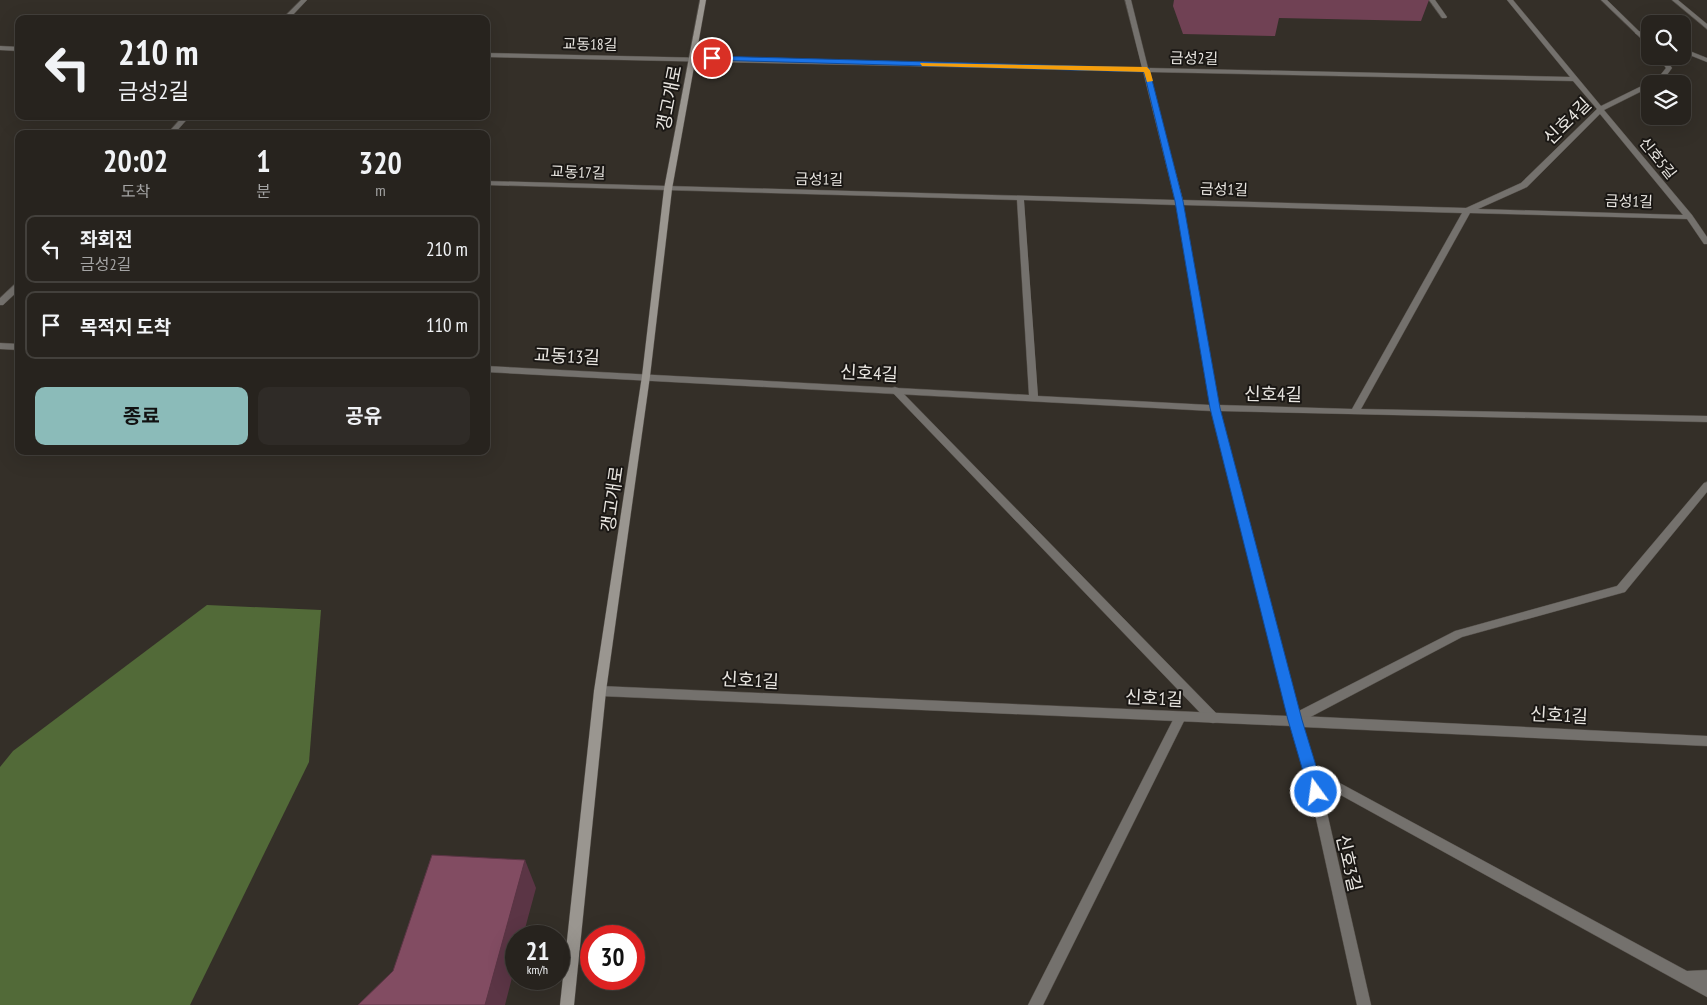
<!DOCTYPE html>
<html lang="ko">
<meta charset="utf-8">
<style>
:root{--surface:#27231e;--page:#2f2b27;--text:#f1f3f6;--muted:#a4a4a4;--line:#43403c;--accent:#8bbbb9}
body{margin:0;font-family:"PT Sans Narrow","Noto Sans KR",sans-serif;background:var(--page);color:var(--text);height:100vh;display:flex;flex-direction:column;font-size:19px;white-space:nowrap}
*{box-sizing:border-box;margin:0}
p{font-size:16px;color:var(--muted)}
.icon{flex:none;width:28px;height:28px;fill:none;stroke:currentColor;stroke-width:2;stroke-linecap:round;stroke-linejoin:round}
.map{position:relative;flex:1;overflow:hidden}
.details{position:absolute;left:15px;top:130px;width:475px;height:325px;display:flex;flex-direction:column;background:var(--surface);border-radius:10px;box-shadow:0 5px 20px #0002,0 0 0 1px var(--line)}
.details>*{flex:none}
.guide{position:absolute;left:15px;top:15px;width:475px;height:105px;border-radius:10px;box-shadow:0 5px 20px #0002,0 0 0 1px var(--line);background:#27231e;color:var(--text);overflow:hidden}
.fabs{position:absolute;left:1641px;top:15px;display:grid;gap:10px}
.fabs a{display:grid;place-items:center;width:50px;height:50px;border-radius:10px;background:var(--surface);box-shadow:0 5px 20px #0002,0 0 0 1px var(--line);font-size:25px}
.speed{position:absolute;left:505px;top:925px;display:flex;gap:10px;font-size:25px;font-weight:700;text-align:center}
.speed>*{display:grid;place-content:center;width:65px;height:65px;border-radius:50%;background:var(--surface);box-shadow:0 5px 20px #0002,0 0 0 1px var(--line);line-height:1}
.speed small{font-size:12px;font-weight:400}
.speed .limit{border:8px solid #d22;background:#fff;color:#111}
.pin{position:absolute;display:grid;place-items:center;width:42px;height:42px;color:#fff;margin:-21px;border:2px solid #fff;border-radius:50%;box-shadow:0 1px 5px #0007}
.me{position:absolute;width:55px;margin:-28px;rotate:346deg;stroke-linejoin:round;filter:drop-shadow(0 0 4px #0008)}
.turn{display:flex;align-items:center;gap:18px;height:105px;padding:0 20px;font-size:22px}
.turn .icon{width:65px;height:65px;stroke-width:2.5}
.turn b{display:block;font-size:35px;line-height:42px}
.eta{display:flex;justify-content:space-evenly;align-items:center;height:85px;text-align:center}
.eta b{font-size:30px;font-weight:700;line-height:35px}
.button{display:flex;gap:10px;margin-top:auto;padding:10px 20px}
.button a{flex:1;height:58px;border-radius:10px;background:var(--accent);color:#111;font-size:20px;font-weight:700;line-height:58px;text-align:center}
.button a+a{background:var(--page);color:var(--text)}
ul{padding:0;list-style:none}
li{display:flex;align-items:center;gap:15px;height:68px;margin:0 10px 8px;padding:0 10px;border:2px solid var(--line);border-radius:10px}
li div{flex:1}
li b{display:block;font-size:19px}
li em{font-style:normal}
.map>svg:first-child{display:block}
.forest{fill:#526a38}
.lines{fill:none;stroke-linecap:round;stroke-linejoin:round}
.lane-casing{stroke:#514c46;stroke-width:1}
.street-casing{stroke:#514c46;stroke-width:1}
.secondary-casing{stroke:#514c46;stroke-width:1}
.lane{fill:#74716d;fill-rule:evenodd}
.street{fill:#74716d;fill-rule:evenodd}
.secondary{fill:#9a9690;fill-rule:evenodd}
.wall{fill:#704154}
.shaded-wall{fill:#5b3545}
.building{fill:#824c62;stroke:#5b3545}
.route{fill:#1a73e8;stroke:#114b97}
.slow{fill:#f59e0b}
.labels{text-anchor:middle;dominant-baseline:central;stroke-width:4;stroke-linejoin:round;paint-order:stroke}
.far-street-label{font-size:15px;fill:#e9e6e1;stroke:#1a1714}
.street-label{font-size:18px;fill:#e9e6e1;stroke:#1a1714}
</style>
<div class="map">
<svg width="1707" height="1005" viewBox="0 0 1707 1005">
<rect width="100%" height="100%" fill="#342f28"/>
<path class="forest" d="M207,605L321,610L309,762L190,1005H0V767L13,751Z"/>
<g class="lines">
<g class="lane-casing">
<path id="lane" d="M1429,0H1435L1447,17L1446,18H1442Z
M1672,0H1678L1707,24V29Z
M1638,31L1650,35V39L1636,34L1635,33Z
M1682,48L1707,58V62L1682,52Z
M895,387L898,388L1217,714L1219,718L1217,722L1213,723L1209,722L892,392L890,390L892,388Z
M1707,482V492L1625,592L1462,637L1299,723L1295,724L1291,723L1289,719L1291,715L1455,631L1617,586L1704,483Z
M1180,712L1184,714L1186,717L1043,1005H1028L1176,714Z
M1312,768L1687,971L1707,970V997L1308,777L1306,773L1308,769Z"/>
</g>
<g class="street-casing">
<path id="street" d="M301,0H307L289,19H282Z
M1125,0H1131L1148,68L1570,77L1507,0H1513L1601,106L1658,78L1666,68L1657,56H1663L1672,68C1666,76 1661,84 1650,84V87L1604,110L1692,215L1707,237V244H1704L1687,219L1470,213L1361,409L1707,416V422L1220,411L1300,716L1707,736V746L1303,727L1318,773L1371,1005H1357L1306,773L1291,726L600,696L596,694L594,691L596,688L600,686L1288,716L1211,411L486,372V366L1029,395L1017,200L486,185V181L1175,200L1143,71L486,57V53L1142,68ZM1149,72L1573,81L1597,109L1521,183L1466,208L1183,200ZM1600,114L1683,215L1478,209L1527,187ZM1024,200L1176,205L1210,405L1038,396ZM1183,205L1462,213L1352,409L1219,405Z
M1601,0H1607L1650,42V47Z
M0,46L19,47V51L0,50Z
M183,116H190L174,134H167Z
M16,283H19V290L3,305H0V298Z
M0,343L19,344V350L0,349Z"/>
</g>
<g class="secondary-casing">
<path id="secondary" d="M700,0H706L672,189L650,376L606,691L574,1005H560L594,691L642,376L664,189Z"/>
</g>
<use href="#lane" class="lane"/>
<use href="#street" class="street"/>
<use href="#secondary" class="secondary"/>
</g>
<path class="wall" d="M1174,0H1429L1421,21L1279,18L1275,36L1183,34L1173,6Z"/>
<path class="shaded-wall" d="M525,860L536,888L523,936H516V962L505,1005H485Z"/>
<path class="building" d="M432,855L525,860L485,1005H358L393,971Z"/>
<path class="route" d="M712,56L1149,68L1183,201L1220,408L1302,720L1324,792L1322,797L1316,799L1311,797L1309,792L1288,720L1210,408L1175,201L1144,72L710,60Z"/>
<path class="slow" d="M920,63L1147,67L1150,70L1153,81L1147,82L1144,72L922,66Z"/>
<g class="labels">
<g class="far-street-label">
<text transform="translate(590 44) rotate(1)">교동18길</text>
<text transform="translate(1194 58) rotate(1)">금성2길</text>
<text transform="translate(1658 158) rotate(51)">신호5길</text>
<text transform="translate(578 172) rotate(2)">교동17길</text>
<text transform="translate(819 179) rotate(1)">금성1길</text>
<text transform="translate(1224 189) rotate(2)">금성1길</text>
<text transform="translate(1629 201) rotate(2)">금성1길</text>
</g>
<g class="street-label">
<text transform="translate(669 98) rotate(-79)">갱고개로</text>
<text transform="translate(1567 121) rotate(-44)">신호4길</text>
<text transform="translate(567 356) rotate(3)">교동13길</text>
<text transform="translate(869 373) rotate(3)">신호4길</text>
<text transform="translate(1273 394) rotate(1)">신호4길</text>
<text transform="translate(612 499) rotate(-82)">갱고개로</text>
<text transform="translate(750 680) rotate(3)">신호1길</text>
<text transform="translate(1154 698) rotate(3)">신호1길</text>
<text transform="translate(1559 715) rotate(3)">신호1길</text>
<text transform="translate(1349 863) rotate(77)">신호3길</text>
</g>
</g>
</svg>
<div class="fabs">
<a><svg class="icon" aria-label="search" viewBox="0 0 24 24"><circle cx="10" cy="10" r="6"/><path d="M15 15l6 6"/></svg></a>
<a><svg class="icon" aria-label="layers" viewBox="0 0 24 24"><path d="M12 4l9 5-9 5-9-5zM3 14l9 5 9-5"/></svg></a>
</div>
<div class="speed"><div>21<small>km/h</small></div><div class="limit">30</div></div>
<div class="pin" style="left:712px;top:58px;background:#d93025"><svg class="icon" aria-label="arrive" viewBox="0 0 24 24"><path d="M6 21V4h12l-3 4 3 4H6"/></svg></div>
<svg class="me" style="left:1316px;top:792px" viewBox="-20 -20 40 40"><circle r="17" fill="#1a73e8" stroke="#fff" stroke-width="3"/><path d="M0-11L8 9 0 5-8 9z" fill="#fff"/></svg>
<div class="guide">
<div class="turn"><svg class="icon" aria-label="left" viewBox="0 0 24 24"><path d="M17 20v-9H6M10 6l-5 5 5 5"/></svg><div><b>210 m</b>금성2길</div></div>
</div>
<section class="details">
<div class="eta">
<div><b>20:02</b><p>도착</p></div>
<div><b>1</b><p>분</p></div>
<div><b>320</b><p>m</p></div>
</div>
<ul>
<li><svg class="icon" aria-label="left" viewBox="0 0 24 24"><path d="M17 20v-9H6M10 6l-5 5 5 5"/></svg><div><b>좌회전</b><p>금성2길</p></div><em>210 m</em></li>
<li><svg class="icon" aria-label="arrive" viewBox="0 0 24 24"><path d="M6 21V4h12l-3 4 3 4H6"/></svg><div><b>목적지 도착</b></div><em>110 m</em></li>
</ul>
<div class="button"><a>종료</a><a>공유</a></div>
</section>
</div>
